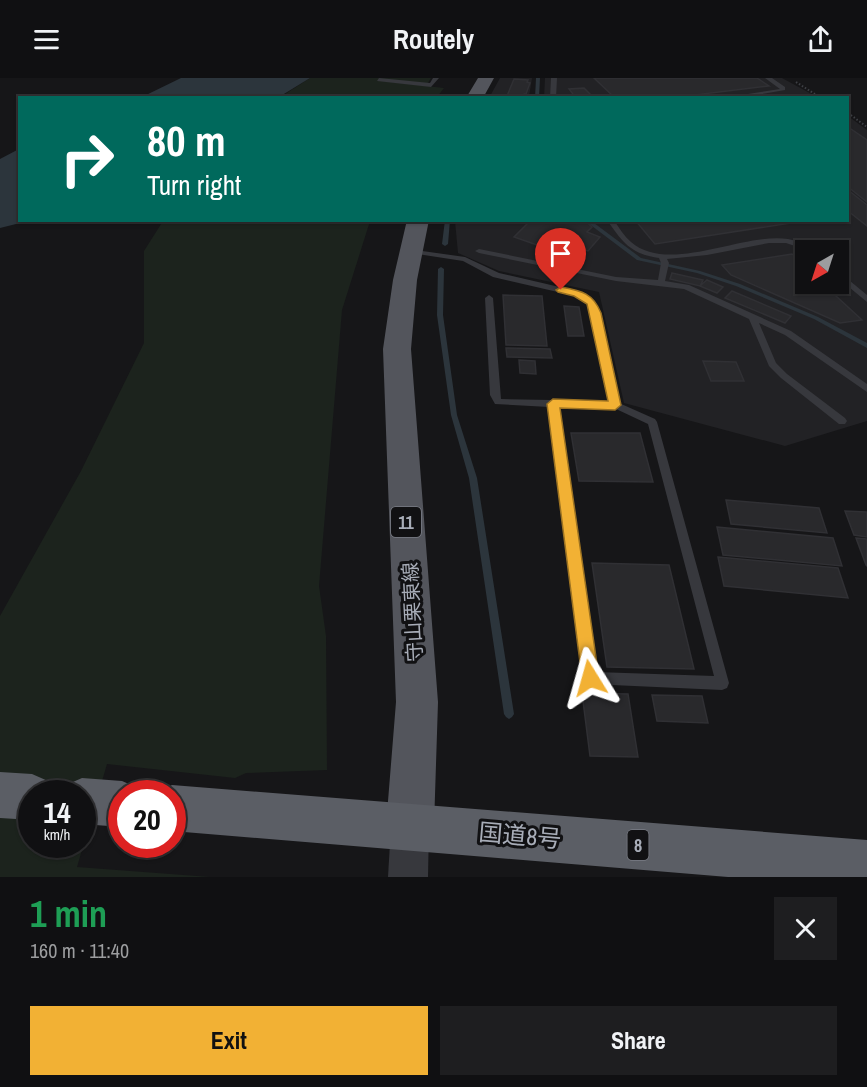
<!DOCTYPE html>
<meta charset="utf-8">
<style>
:root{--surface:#101012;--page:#1e1e20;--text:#f1f3f6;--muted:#9c9d9f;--line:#303032;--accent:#f2b134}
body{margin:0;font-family:"Archivo Narrow","Noto Sans JP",sans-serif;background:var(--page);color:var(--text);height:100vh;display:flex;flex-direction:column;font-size:22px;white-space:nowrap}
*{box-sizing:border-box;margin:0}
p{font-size:20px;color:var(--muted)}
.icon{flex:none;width:33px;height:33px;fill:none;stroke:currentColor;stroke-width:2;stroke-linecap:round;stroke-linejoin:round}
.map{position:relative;height:799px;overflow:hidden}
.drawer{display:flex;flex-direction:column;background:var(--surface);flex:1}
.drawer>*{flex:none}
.banner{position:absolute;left:18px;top:18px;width:831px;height:126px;border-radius:0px;box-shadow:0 2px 4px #0004,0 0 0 2px var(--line);background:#00695c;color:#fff;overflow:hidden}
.needle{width:39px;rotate:219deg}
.tools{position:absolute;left:795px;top:162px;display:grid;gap:12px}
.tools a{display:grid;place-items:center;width:54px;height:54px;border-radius:0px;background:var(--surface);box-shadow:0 2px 4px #0004,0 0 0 2px var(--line);font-size:30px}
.speed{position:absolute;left:18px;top:702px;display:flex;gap:12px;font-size:30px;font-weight:700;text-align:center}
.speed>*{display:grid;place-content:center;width:78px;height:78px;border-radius:50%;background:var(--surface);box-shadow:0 2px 4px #0004,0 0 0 2px var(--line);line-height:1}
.speed small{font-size:15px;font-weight:400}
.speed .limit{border:9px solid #d22;background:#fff;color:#111}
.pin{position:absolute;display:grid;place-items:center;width:51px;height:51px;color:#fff;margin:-62px -26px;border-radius:50% 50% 50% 0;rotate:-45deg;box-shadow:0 0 6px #0007}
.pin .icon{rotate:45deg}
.me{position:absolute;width:66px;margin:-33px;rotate:352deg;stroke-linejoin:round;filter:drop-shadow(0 0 4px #0008)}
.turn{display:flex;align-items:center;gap:21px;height:126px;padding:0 30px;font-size:27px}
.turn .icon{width:78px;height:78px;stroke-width:2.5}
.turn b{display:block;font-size:42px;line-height:51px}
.round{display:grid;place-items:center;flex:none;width:63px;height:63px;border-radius:0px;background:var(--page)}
.headline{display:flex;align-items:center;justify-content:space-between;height:102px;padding:0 30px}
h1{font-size:36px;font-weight:800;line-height:45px;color:#1e9e55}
.action{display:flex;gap:12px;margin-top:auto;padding:12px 30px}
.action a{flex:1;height:69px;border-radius:0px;background:var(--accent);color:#111;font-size:24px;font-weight:800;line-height:69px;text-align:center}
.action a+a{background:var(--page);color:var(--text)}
header{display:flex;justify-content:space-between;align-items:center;height:78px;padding:0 30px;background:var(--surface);font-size:27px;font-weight:800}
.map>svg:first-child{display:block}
.built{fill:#222225;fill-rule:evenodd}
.green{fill:#1c231d;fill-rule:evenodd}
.water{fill:#2c353c}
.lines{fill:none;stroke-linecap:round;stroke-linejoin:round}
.stream{fill:#2c353c;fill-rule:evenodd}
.building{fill:#29292c;stroke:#303034;stroke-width:1.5}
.path{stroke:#3d3f44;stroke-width:2;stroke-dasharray:1.5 2;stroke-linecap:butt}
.service{fill:#37383d;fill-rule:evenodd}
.tertiary{fill:#37383d;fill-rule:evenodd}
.primary{fill:#53555c;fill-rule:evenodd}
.trunk{fill:#5b5e65;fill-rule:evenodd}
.route{fill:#f2b134;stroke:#9d7322;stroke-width:1.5}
.labels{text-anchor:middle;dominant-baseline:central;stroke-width:6;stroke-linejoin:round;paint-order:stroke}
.shield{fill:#111113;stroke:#7b7e86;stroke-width:1.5}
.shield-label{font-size:18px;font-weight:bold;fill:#a8adb8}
.street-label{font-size:20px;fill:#a8adb8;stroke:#111113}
.near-street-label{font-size:24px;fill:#a8adb8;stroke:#111113}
</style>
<header><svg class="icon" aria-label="menu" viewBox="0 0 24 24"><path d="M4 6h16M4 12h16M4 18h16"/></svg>Routely<svg class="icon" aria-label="share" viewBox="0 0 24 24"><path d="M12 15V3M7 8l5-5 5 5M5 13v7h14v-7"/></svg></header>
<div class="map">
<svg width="867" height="799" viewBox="0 0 867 799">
<rect width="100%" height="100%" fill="#161618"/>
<path class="built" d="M500,0H532L529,19L489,20Z
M545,0H782L817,19L544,20Z
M848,38L867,52V343L785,368L624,325L599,214L499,193L458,175L455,143L848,142ZM806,172H838V206H806Z"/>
<path class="green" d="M310,0H431L426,8L444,10L437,19L279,20Z
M163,143H370L342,232L319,508L326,558L327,692L246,695L235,700L107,686L77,789L210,799H0V538L81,393L144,265V173ZM32,716H82V766H32Z"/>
<path class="water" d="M181,0H310L279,19H142Z
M19,71L20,142L28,143L0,150V81Z"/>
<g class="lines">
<path class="stream" d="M536,0H540L539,20H535Z
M445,142H450L448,166L445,168L442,166Z
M584,142H590L641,180L700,193L740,206L818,239L867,265V270L814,241L736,208L697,195L637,182Z
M441,189L444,191L443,237L457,337L477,400L514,636L512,639L509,641L506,639L504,636L469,400L451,337L437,237L438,191Z"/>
</g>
<path class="building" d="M594,0H757L769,8L670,20H615Z
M514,1L528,2L527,4L530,5L526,16H524L522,19L507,18Z
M584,10L594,20H576L569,11Z
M848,49L867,62V124L848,109Z
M848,112L867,127V148L848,133Z
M531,142H584L592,149L587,154L600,159L588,173L557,163L553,167L546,165L543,169L514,159Z
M635,142H810L655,166Z
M792,176L806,188V206H823L862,242L840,245L731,197L722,187Z
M672,195L703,202L700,208L670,201Z
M707,202L723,209L717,215L700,208Z
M732,213L791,238L785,245L725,220Z
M503,217L542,218L547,268L506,267Z
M564,228L579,229L584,258H568Z
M506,270L550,271L552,280L507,279Z
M519,282L535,283L536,296L520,295Z
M703,283L736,284L744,303H711Z
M571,355H640L653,404L579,403Z
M726,422L819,430L827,455L731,446Z
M845,433L867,434V459L854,457Z
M717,449L833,460L842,488L723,477Z
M856,460L867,461V488L866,487Z
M718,479L838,490L848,520L724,508Z
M592,485L669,487L694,591L607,589Z
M582,615L628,616L638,679L590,678Z
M652,617L702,618L708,645L657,643Z"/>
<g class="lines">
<path class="path" d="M796,4L821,20
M848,35L867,49"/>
<path class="service" d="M379,0L430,5L433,0H439L431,9L377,3Z
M551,0H557L556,20H550Z
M765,0H772L785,9V12L740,20H722L780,11Z
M607,142H614C619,150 624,158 631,164C669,197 743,154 788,161C798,163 806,167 815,170V172H807L786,165H769L707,177L667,181L669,185L665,203L689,207L791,253L867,306V314L785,257L759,245L776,285L787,296L845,340L847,343L845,346H839L781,300L769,288L749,241L684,211L616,203L479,175L475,173L479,171L616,199L658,202L661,185L659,180C631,176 623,165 607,142Z
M408,171L465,179L499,195L581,214L594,222L600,235L619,325L655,341L657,344L729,605L727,610L722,612L590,606L585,605L583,600L549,329L495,326L490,317L485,220L489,217L493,220L501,321L610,323L592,235L588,225L575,218L493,199L463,183L411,175L407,173ZM558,329L614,330L648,346L714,598L596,594Z
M838,193L867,217V224L838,200Z"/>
<path class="tertiary" d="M410,729L424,734L429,748L428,799H388L391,748L396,734Z"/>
<path class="primary" d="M478,0H494L483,20H466Z
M407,142H429L417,202L411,271L438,624L434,748L427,765L410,772L393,765L386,748L396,624L383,271L393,202Z"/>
<path class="trunk" d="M0,694L32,696L48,703L54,716H32V742L0,740Z
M82,700L122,703L138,710L141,716H122V749L82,746V716H62L66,707Z
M172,707L867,762V799H728L172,753V716H155Z"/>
</g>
<path class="route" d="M561,209C582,213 593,215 601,235L621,327L615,332L560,330L599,600L596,606L590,609L584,606L582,600L547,326L553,321L608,323L587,226L574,218L558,214L556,212Z"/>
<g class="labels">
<g class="shield">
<rect x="391" y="429" width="30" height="30" rx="4.5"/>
<rect x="627.5" y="752" width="21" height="30" rx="4.5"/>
</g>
<g class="shield-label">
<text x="406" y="444">11</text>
<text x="638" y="767">8</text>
</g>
<g class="street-label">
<text transform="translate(412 534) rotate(-93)">守山栗東線</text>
</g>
<g class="near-street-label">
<text transform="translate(520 757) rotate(5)">国道8号</text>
</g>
</g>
</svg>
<div class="tools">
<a><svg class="needle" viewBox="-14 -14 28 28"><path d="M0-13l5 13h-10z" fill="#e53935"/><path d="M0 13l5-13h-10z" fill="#9c9d9f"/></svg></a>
</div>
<div class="speed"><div>14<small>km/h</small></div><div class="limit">20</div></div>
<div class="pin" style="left:561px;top:212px;background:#d93025"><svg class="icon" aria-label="arrive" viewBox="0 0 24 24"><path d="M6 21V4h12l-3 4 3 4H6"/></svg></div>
<svg class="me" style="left:590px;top:600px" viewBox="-20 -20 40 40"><path d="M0-17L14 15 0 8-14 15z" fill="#f2b134" stroke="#fff" stroke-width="4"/></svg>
<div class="banner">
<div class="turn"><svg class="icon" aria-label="right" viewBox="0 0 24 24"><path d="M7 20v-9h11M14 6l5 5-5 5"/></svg><div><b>80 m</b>Turn right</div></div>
</div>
</div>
<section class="drawer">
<div class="headline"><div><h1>1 min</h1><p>160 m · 11:40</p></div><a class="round"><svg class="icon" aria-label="close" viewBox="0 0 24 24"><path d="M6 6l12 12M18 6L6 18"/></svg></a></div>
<div class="action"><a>Exit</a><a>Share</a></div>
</section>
